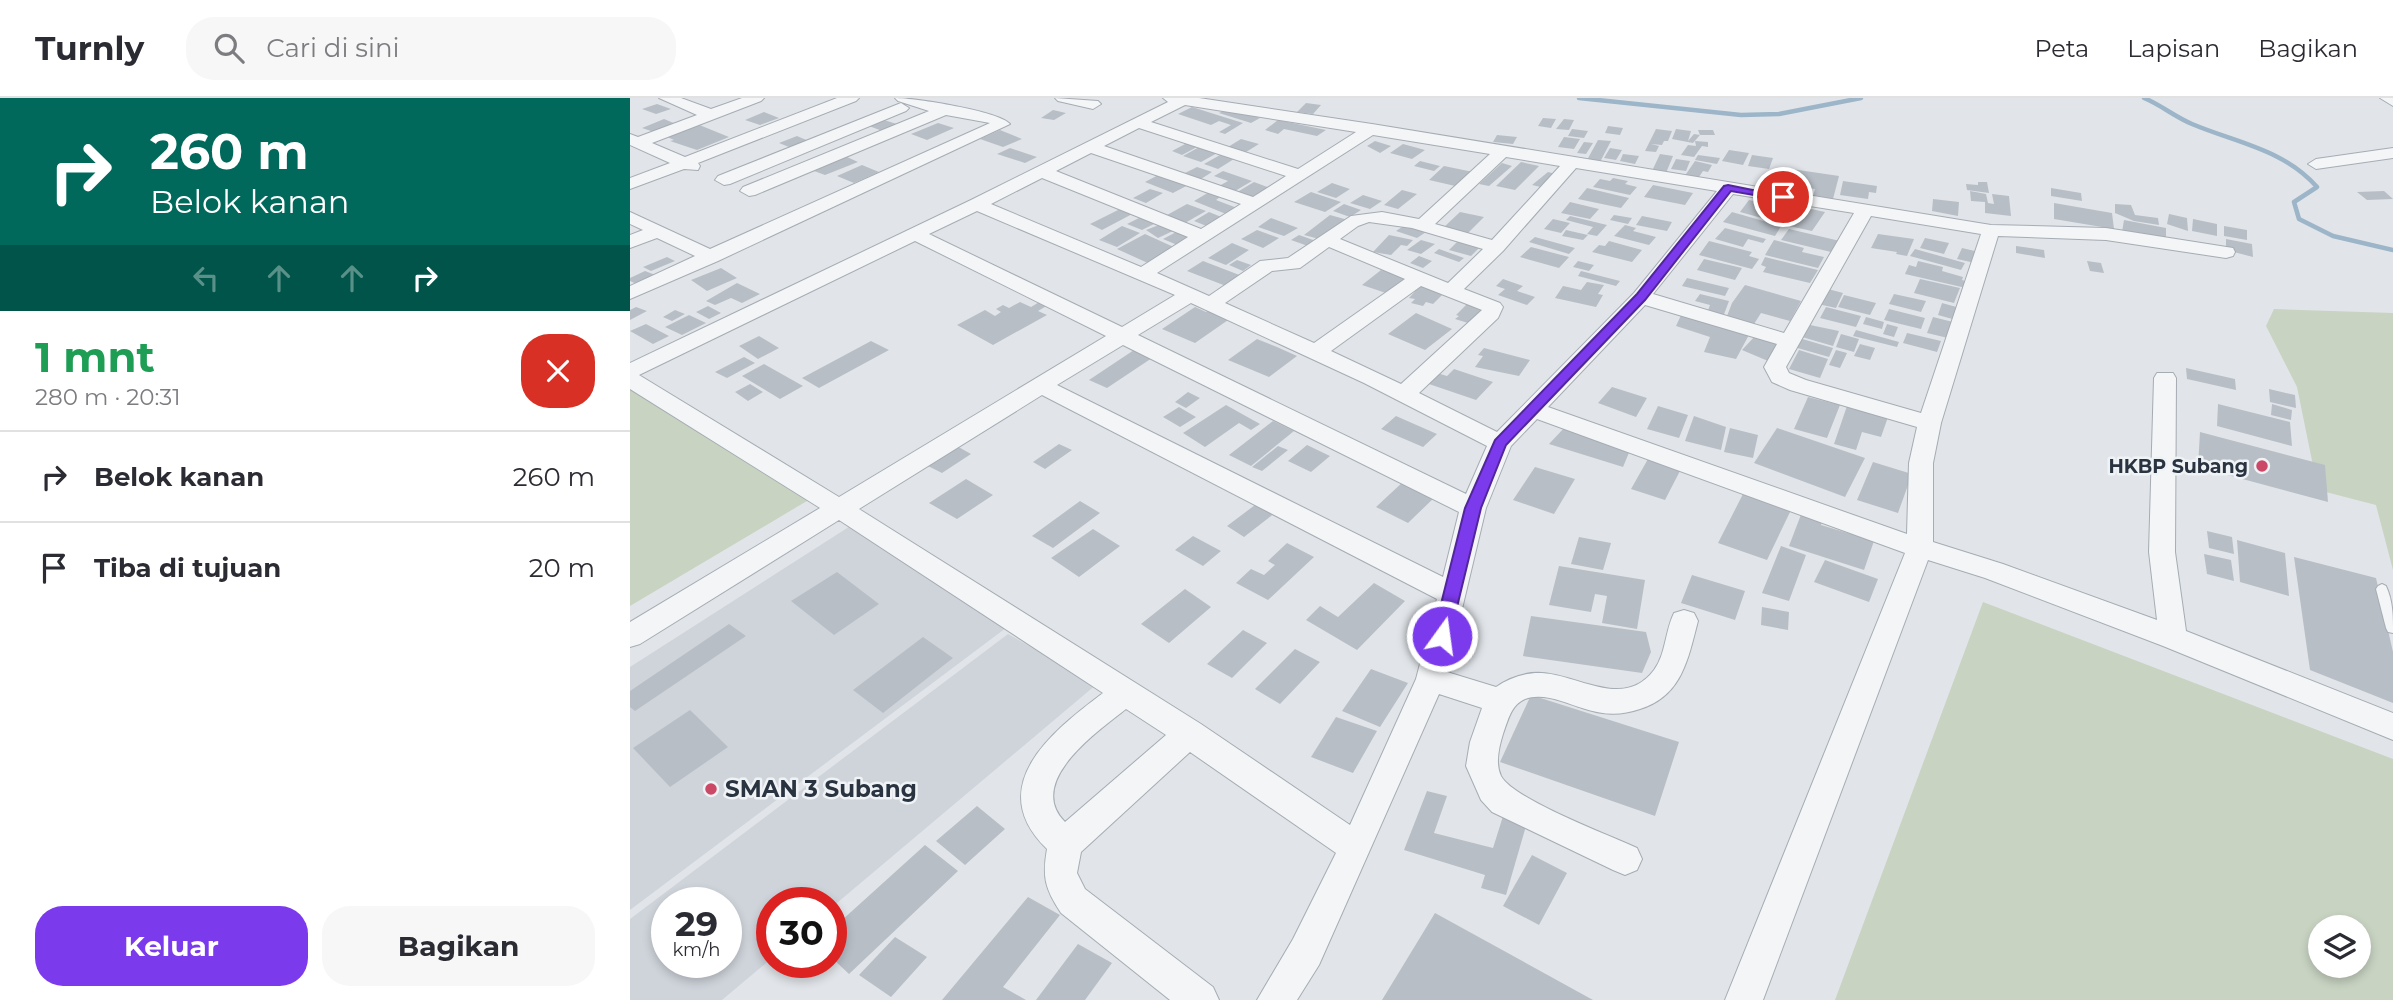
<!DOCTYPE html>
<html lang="id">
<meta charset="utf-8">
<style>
:root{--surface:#fff;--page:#f7f7f7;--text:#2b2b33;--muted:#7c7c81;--line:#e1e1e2;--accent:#7c3aed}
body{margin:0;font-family:Montserrat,sans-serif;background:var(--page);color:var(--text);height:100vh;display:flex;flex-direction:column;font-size:26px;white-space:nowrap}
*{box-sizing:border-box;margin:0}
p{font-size:23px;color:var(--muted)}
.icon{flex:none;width:38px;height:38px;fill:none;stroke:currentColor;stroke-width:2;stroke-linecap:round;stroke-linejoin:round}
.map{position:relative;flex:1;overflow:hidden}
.panel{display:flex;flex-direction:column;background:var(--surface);width:630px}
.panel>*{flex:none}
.guide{background:#00695c;color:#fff;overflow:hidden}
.buttons{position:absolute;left:1678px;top:817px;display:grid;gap:14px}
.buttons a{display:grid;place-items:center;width:63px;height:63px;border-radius:50%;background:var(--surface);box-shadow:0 4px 10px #0003;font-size:35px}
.speed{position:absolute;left:21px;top:789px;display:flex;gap:14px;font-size:35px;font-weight:700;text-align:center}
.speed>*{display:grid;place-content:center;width:91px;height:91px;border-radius:50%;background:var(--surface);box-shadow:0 4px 10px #0003;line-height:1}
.speed small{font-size:18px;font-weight:400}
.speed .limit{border:10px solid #d22;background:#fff;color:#111}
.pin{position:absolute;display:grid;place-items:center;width:60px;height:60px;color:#fff;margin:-30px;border:4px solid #fff;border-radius:50%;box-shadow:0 2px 7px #0007}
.me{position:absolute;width:77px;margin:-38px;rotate:14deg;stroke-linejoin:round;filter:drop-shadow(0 0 5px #0008)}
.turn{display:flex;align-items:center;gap:24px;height:147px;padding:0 35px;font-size:32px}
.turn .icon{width:91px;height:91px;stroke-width:2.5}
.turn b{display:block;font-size:49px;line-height:60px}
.lanes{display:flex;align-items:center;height:66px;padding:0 35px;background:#0003;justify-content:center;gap:35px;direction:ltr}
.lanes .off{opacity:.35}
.round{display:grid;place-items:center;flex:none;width:74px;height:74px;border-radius:28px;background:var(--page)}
.summary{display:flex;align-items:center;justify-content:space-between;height:119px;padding:0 35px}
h1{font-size:42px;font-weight:700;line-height:52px;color:#1e9e55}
.button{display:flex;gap:14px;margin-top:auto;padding:14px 35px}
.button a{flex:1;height:80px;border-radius:28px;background:var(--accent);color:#fff;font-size:28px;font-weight:700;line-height:80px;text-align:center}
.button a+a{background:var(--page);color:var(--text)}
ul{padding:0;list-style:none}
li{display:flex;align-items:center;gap:21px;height:91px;padding:0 35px;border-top:2px solid var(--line)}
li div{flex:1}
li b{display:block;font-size:26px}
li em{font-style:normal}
header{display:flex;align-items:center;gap:42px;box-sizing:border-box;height:98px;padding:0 35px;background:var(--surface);border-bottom:2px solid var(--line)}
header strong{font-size:33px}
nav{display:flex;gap:38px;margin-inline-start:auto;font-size:24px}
.search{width:490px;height:63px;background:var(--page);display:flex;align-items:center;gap:18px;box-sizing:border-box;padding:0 24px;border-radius:28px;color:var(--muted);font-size:26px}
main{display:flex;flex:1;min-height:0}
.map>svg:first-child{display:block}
.built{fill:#cfd4db;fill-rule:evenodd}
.green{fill:#c8d3c2;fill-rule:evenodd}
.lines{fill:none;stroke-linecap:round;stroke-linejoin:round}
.stream{stroke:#9cb5c8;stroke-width:4.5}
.building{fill:#b8bec6}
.service-casing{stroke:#a6acb3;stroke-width:2}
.minor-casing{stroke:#a6acb3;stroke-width:2}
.service{fill:#f3f5f7;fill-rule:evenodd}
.minor{fill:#f3f5f7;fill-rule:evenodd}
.route{fill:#7c3aed;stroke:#51269a;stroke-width:2}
.poi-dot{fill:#cb4967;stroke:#f0f3f6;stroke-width:2.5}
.labels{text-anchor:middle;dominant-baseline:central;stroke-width:5;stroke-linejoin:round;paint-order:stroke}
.poi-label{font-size:19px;font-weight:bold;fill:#293440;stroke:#f0f3f6;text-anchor:end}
.near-poi-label{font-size:23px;font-weight:bold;fill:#293440;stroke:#f0f3f6;text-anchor:start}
</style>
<header>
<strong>Turnly</strong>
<div class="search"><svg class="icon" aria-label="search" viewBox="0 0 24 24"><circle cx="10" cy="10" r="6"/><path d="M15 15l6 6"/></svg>Cari di sini</div>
<nav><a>Peta</a><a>Lapisan</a><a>Bagikan</a></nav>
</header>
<main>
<section class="panel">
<div class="guide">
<div class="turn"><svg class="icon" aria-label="right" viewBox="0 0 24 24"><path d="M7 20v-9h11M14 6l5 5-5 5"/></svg><div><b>260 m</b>Belok kanan</div></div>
<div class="lanes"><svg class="icon off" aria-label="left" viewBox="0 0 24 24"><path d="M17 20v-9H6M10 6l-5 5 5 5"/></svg><svg class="icon off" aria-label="ahead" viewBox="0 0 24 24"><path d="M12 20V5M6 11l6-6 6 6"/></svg><svg class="icon off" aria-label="ahead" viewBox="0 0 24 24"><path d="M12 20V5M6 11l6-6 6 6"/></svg><svg class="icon" aria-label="right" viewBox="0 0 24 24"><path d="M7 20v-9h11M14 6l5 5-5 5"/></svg></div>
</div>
<div class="summary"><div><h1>1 mnt</h1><p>280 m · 20:31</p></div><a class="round" style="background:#d93025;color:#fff"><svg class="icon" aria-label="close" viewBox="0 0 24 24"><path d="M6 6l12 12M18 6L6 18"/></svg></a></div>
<ul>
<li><svg class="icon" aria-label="right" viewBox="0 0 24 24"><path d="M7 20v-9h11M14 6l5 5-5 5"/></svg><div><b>Belok kanan</b></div><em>260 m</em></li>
<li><svg class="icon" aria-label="arrive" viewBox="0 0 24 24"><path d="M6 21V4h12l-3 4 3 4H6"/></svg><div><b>Tiba di tujuan</b></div><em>20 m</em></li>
</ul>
<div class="button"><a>Keluar</a><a>Bagikan</a></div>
</section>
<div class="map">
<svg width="1763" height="902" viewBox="0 0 1763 902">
<rect width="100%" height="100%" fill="#e1e5e9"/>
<path class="built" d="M225,425L376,530L0,812V569Z
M378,536L467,586L201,810V805H142V860L92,902H0V821ZM37,805H96V864H37Z"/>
<path class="green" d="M1644,211L1763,215V472L1746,407L1688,392L1667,289L1636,228Z
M0,284L187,397L0,508Z
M1353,504L1763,661V902H1205ZM1690,830H1729V868H1690Z"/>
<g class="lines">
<path class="stream" d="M949,0L1111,17L1149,16L1231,0
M1514,0C1531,7 1545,19 1562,26C1607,45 1653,51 1687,89L1664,104L1669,121L1703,138L1763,152"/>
</g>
<path class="building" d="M676,5L691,7L683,16L667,14Z
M27,6L41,11L26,16L12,11Z
M562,9L597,20L613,25L595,36L589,34L601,27L589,23L581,27L548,16Z
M598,11L630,20L621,25L589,15Z
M423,12L436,15L424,22L411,20Z
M134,14L149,20L130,27L115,22Z
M913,20L926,21L921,30L908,28Z
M34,21L46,26L24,34L12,30Z
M934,21L944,22L939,32L926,31Z
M254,22L270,27L255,34L239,28Z
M648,22L696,32L687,38L654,31L648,36L635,32Z
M308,25L324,30L297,42L281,36Z
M67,26L99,39L67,52L40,43L44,42L35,38Z
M978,28L993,30L990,37L975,35Z
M942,31L958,33L954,40L938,38Z
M1026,31L1042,33L1038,43H1034L1032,47L1021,46L1029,48L1026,54L1015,53Z
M1046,31L1061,33L1058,43L1064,36L1070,37L1068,32H1083L1085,37H1070L1063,45L1042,41Z
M370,32L392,41L373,49L350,41Z
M867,37L887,39L883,46L863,44Z
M167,38L181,44L164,51L149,45Z
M934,39L950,41L944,51L928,49Z
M611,41L629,46L616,54L598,49Z
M968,42L981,43L970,64L957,62Z
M745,43L761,48L750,55L737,48Z
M1065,43L1078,44V49L1072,48L1064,59L1051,57L1058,47L1066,48Z
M954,44L963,45L956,56L947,55Z
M557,45L567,49L552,57L542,53Z
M773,46L795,52L782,61L760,55Z
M571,48L589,54L571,64L553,58Z
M380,50L407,59L395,65L367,56Z
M980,50L992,52L986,62L974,60Z
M1099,52L1119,55L1113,67L1092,63Z
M993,56L1009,58L1005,66L990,63Z
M1030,56L1043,58L1036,75L1022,73Z
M590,57L604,61L588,71L574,66Z
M1068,57L1090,60L1087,66L1065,62Z
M1122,57L1143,60L1139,71L1118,68Z
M217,59L228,64L195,77L184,73Z
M1046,61L1060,63L1056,73L1041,71Z
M790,63L810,68L804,73L784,68Z
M1065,63L1082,67L1078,74L1073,73L1067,82L1054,79Z
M891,64L909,68L885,92L866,88Z
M872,65L882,68L859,88L849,86Z
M232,67L249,74L224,85L207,78Z
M814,68L848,75L834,90L799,82Z
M567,69L582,74L571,81L555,75Z
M1155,70L1209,78L1203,101L1183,98L1185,91L1163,88V81L1152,80Z
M593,73L622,83L605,93L589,88L598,83L584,78Z
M918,74L930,77L915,90L902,87Z
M532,75L560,86L543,95L515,84Z
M983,80L998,83L995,86L1007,89L1000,97L963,89L970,81L980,83Z
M1213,83L1247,88L1246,95L1239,94L1238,101L1210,97Z
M624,84L643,91L624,102L604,96Z
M1348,84H1357L1359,95L1337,92L1336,86L1348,87Z
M702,85L720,91L706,100L687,94Z
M1023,87L1063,95L1055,107L1014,99Z
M957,90L999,100L991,110L948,101Z
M1421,90L1451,95L1452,103L1421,98Z
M520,91L533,95L516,105L503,100Z
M772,92L787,96L768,111L754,107Z
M581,93L593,97L586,102L607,110L596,116L564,103Z
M1340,93L1356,96L1358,105L1364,106L1362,96L1379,98L1381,118L1355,115V104L1341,103Z
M1754,93L1763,101L1737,102L1727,94Z
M681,94L711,104L695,114L664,104Z
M733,97L752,103L740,111L720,105Z
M1303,101L1329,104L1328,118L1302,113Z
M1119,102L1159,112L1150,125L1110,114Z
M940,104L969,111L960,121L931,115Z
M1424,105L1482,115L1484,131L1424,121Z
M557,106L576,113L555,125L537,117Z
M714,106L731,112L720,119L703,113Z
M1485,106L1501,107L1505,117L1528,120L1529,127L1504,123L1485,115Z
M1168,108L1195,114L1182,133L1155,127Z
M494,109L506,114L472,132L460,126Z
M579,114L594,120L579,129L564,123Z
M830,114L854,119L837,136L813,130Z
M1102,114L1151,128L1145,138L1093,124Z
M1539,116L1557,120L1558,133L1537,126Z
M700,117L718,122L693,142L674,137Z
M984,117L1002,120L998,126L980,122Z
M513,118L528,124L512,132L497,126Z
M940,118L977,127L967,138L957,136L963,129L936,122Z
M1012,118L1042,124L1037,133L1006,127Z
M641,120L668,130L654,138L628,129Z
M923,121L940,125L931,135L914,131Z
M1563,121L1587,126V138L1562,133Z
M1494,122L1536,130V142L1492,134Z
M534,125L545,132L528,140L516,132Z
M775,127L796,134L787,140L766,133Z
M995,127L1006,130L1003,133L1026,139L1019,147L984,138Z
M492,128L510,135L487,149L469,142Z
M1594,128L1617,132V142L1594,138Z
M1095,130L1136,141L1133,145L1118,141L1113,149L1085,141Z
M1159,131L1210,143L1201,154L1151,142Z
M550,132L568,140L552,149L533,141Z
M627,132L649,140L633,150L611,141Z
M936,132L958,137L953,142L932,138Z
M515,136L548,151L520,166L487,151Z
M1248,136L1284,141L1277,158L1266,156L1267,154L1241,150Z
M669,137L686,143L678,148L661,142Z
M759,137L783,142L777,148L771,147L761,157L743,154Z
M905,139L945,150L939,156L899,144Z
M1295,140L1319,145L1314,156L1290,150Z
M1596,141L1622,146L1623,159L1596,152Z
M791,142L805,146L791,156L777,152Z
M1144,142L1174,150L1172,154L1194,159L1188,170L1135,157Z
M979,143L1012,152L1002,164L962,154L969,147L975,148Z
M1079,143L1122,154L1119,158L1129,161L1122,171L1069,157Z
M827,144L849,150L841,158L819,152Z
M602,145L619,152L596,167L578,160Z
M1386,148L1414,152L1415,160L1386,155Z
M901,149L939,159L929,170L890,159Z
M1332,150L1349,154L1345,165L1327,161Z
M809,151L834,160L829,164L804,155Z
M1285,151L1335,165L1331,172L1280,158Z
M789,158L802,163L793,170L780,165Z
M37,159L45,163L21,173L13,169Z
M1135,159L1188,172L1180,185L1133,174L1136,169L1131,167Z
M1074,161L1112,170L1105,182L1067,172Z
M607,162L621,167L613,173L599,167Z
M573,163L612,178L596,188L557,173Z
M948,163L964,167L959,173L943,169Z
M1288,163L1313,169L1312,173L1333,179L1332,182L1338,184L1336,190L1275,176L1279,167L1286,169Z
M1457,163L1471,165L1474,175L1460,173Z
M91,170L107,180L77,193L61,182Z
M751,172L777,180L759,196L732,187Z
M15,173L28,178L9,187L0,183V180Z
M951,173L990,183L986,188L948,178Z
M1057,180L1099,190L1095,198L1052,188Z
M873,181L893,188L887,193L905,199L897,207L868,197L875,191L866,188Z
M1290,181L1330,190L1324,205L1284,195Z
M957,184L974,187L968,196L973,197L966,209L925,200L933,188L951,192Z
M107,185L130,196L112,205L101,200L85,207L76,203Z
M1115,187L1171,203L1160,223L1131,215L1124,226L1097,218L1102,205Z
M790,188L814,195L803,206L796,204L793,208L781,205L785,201L779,200Z
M1198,191L1213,195L1206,210L1188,206Z
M1070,196L1099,203L1093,219L1077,215L1080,207L1065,203Z
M1264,196L1296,203L1291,214L1259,206Z
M1214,197L1246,205L1240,217L1208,209Z
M411,203L418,207L408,213L417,217L363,247L327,227L355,212L365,218L371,214L366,211L373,207L379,210L390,204L401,209Z
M838,205L858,212L838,225L825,221L829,218L826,217Z
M1312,205L1330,210L1326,222L1308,217Z
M78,208L91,215L79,221L66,214Z
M6,209L17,213L0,222V212Z
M565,209L576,214L580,211L601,220L565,245L532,231Z
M1196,209L1231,218L1226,229L1190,220Z
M1259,211L1295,220L1291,231L1254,222Z
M45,212L55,216L42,223L33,219Z
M786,215L822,231L795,252L758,236Z
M1052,215L1120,235L1106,261L1074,254L1080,239L1046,228Z
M59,217L76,225L52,237L35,229Z
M1236,219L1254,224L1252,231L1233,226Z
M1303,219L1323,224L1318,240L1297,235Z
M16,226L39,238L23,246L0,233Z
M1257,226L1268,229L1264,239L1253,236Z
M1180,227L1209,233L1203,248L1172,239Z
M1226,232L1269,244L1267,249L1223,238Z
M1277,235L1311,243L1307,254L1273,245Z
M1211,236L1229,241L1224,254L1206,249Z
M1126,237L1150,247L1138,263L1112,252Z
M129,238L149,250L128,261L109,248Z
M1169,240L1203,250L1199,259L1164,249Z
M627,241L647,249L667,258L639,279L598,262Z
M241,243L259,252L189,290L172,280Z
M1230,246L1245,250L1240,262L1224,258Z
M854,250L900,262L889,278L845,269L853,258L848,257Z
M504,252L522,260L477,290L459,282Z
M1169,252L1198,261L1190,280L1159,271Z
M1206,252L1217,255L1210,270L1199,267Z
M114,259L125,265L97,280L85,274Z
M134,266L173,288L150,301L112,278Z
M1556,270L1605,281L1606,292L1557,281Z
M824,271L863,284L846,302L796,285L807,275L817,278Z
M120,286L133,294L118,303L105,294Z
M982,289L1017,300L1006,319L968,305Z
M1639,291L1665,297L1666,310L1640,304Z
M558,294L570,300L556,310L545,304Z
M1178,299L1210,307L1197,340L1164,331Z
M1588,306L1660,324L1662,348L1587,328Z
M1642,306L1662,312L1661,322L1641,317Z
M596,307L630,326L621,332L609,325L575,349L553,335Z
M1028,308L1058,317L1049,340L1017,331Z
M1217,308L1258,319L1251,339L1232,334L1226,352L1204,346Z
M549,309L566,319L550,329L533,319Z
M766,318L807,336L793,349L751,331Z
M1064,318L1096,329L1091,352L1055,343Z
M643,323L664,333L621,368L599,357Z
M935,329L1001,350L993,369L919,346Z
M1100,330L1128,337L1123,360L1094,354Z
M1147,330L1235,360L1215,399L1124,365Z
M1570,334L1695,367L1698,404L1568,369Z
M429,346L442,352L415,371L403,364Z
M325,347L341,356L312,375L296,367Z
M677,347L700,358L681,374L658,363Z
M648,348L658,352L632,373L622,369Z
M1018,361L1051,371L1035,402L1001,391Z
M1243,364L1282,376L1268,415L1227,402Z
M905,369L945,381L924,416L883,402Z
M336,381L363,397L327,421L299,405Z
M775,382L807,397L778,425L746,409Z
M1113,396L1161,412L1137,462L1088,445Z
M450,403L470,415L423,450L402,438Z
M629,404L646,414L614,439L597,428Z
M1172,414L1193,420L1191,427L1244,443L1234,472L1159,448Z
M463,431L490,448L449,479L421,460Z
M1577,433L1602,439L1604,456L1579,450Z
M563,438L591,453L573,468L545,452Z
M949,439L981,445L973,472L941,466Z
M1607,442L1655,455L1659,498L1610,484Z
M657,445L684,459L638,502L606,485L621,471L634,477L645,467L638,463Z
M1151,448L1176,457L1159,503L1132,495Z
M1574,456L1601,462L1604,483L1577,476Z
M1664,459L1746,480L1763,554V605L1680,572Z
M1195,462L1248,481L1239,504L1184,484Z
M929,468L1015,482L1007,531L972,525L977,498L965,496L961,514L919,507Z
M207,474L249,506L204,537L161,503Z
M1062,477L1115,493L1105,522L1051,505Z
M744,485L775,503L727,552L676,522L690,508L708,519Z
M555,491L581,509L539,545L511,526Z
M1132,509L1159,514L1158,532L1131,527Z
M901,518L1016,534L1021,554L1012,575L893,558Z
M99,526L116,538L5,613L0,609V593Z
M613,532L637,545L602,580L577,566Z
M293,539L323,560L253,615L223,592Z
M665,551L690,564L650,606L625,591Z
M741,571L778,585L750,629L712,613Z
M901,597L1049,644L1025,718L870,664Z
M60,612L98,649L40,689L3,650Z
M706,619L747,633L723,675L681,659Z
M797,693L817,698L804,735L863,750L874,715L898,721L876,797L851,790L855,777L774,752Z
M347,708L375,731L335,767L306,743Z
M295,747L328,773L219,876L201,859V832Z
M902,757L937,775L909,827L873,808Z
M398,799L430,817L373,889L396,902H312Z
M805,815L963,902H752Z
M265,839L297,859L261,899L229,877Z
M448,846L482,865L455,902H406Z"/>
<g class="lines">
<g class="service-casing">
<path id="service" d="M1752,486L1756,488C1763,503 1763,518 1763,535L1758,534L1756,530L1746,491L1748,488Z"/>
</g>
<g class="minor-casing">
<path id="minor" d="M29,0H51L81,11L112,0H134L131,3L22,45L55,59L207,0H229L226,3L68,65L70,68L68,72L54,71L0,91V80L40,65L0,47V36L8,39L67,17Z
M265,0C285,0 369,13 380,26L88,163L0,201V188L65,158L27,140L0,150V137L13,132L0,126V114L80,151L360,25L316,17L125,97L119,98L110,93L113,89L299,13L268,3Z
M425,0L468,3L471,6L463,11L428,3Z
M533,0H569L742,26L1361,127L1476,130L1603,150L1605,154L1603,158L1596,160L1476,142L1368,138L1311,325L1303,365V444L1373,466L1527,522L1519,454L1524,280L1527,275H1543L1546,280L1545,454L1556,533L1763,615V642L1533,548L1355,480L1298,462L1133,902H1095L1275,455L907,321L881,348L856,410L817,574L866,589C879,580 896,574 912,575C949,577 994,612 1024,572C1036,556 1035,533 1044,515L1054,512L1064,515L1068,523C1058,561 1052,598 1010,611C990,618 973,617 952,610C936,605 913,594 895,601C881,607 878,622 873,636C869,649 865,665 871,678C883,701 979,737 1007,750L1012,761L1007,772L995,777L983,772L862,714L851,702L836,668L840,644L852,610L809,596L689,867L667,902H627L663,841L706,755L560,654L451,754L447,775L455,791L583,889L589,902H540L431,815C415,791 412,779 417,751C353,689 421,634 473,595L209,422L10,546L0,549V524L190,410L0,291V265L341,102L538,4ZM555,7L726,34L668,71L521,24ZM509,30L656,78L623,99L474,48ZM743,37L860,56L789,121L752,114L721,118L658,160L630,163L579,198L527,175ZM461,55L611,106L571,131L426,73ZM876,59L930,68L862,142L805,126ZM946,70L1087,93L1004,195L867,334L789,295L868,220L873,209L870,205L834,191L873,153ZM412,80L558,139L511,169L361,106ZM1103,96L1224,115L1154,235L1023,196ZM347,113L545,197L492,229L299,136ZM1241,118L1351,136L1291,315L1176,282L1159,275L1156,269ZM739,124L782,130L853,151L818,185L710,141L728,128ZM285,143L476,238L209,399L9,277ZM699,149L775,181L684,245L595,205L642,173L670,170ZM791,188L852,212L771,286L701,253ZM561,205L734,285L857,348L836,396L508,237ZM1015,207L1147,246L1134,269L1142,284L1160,292L1287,329L1279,365L1277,436L918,309ZM493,247L829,414L813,479L427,287ZM412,297L807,501L786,581L720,727L571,626L229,411ZM496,611L536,637L435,724C395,684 467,634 496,611Z
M1750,0H1763V8Z
M271,5L279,10L276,13L100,86L94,87L85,82L88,78Z
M1763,50V60L1686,71L1678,66L1686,61Z"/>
</g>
<use href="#service" class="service"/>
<use href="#minor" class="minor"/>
</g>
<path class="route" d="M1098,87L1158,99L1153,102L1101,93L1015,202L876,347L851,410L820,538L818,543H806L803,538L835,410L865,342L1007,196L1094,88Z"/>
<g class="poi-dot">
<circle cx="1632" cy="368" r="7"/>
<circle cx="81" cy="691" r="7"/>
</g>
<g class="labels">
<g class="poi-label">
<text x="1618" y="368">HKBP Subang</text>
</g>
<g class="near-poi-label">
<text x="95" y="691">SMAN 3 Subang</text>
</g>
</g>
</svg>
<div class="buttons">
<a><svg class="icon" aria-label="layers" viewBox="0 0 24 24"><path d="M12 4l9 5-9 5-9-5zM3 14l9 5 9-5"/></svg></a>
</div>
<div class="speed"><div>29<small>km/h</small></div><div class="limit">30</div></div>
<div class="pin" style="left:1153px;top:99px;background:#d93025"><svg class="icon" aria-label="arrive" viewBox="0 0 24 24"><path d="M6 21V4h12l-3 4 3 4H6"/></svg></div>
<svg class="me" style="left:812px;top:538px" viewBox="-20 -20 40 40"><circle r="17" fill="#7c3aed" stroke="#fff" stroke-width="3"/><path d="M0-11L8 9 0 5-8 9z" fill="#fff"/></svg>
</div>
</main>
